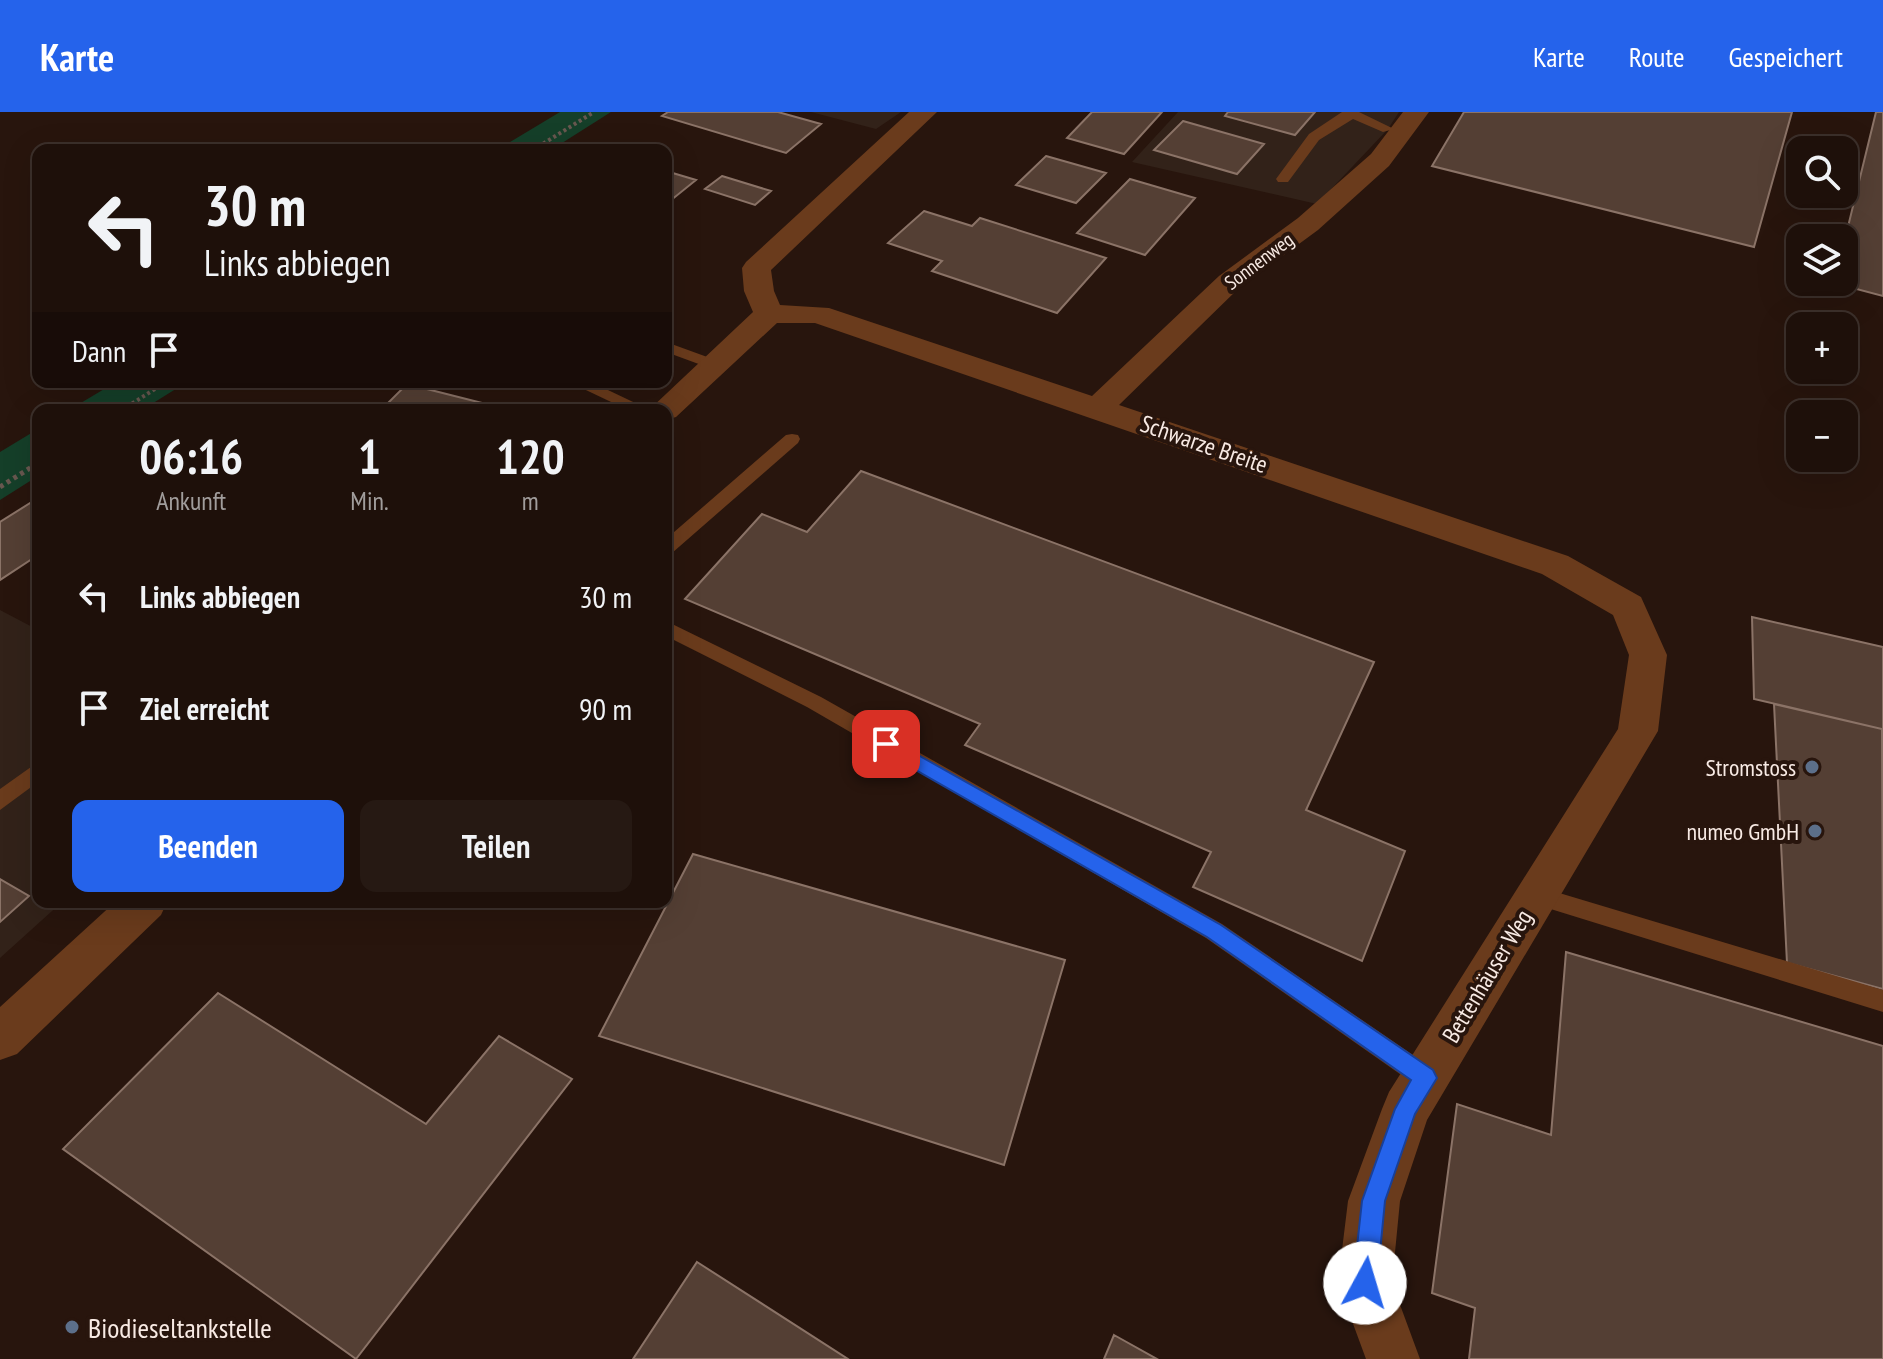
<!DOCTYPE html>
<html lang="de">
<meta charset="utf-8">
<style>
:root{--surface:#1e100a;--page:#261913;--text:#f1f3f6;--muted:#a19d9c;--line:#3c302b;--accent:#2563eb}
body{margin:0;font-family:"PT Sans Narrow",sans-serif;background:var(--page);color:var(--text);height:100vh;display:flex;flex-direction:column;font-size:30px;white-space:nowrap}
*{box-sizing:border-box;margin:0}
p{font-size:26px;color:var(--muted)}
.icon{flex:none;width:44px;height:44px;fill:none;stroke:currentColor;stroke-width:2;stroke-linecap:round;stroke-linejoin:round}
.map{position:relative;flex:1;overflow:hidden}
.side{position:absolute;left:32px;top:292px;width:640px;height:504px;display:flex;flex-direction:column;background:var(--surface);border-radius:16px;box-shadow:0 8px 32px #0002,0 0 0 2px var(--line)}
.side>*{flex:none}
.hud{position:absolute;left:32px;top:32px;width:640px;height:244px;border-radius:16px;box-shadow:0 8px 32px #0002,0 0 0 2px var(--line);background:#1e100a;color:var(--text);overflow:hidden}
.fabs{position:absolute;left:1786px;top:24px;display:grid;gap:16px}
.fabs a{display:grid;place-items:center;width:72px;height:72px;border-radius:16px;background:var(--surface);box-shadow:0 8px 32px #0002,0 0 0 2px var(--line);font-size:40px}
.pin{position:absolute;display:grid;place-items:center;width:68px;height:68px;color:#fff;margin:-34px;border-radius:16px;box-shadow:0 4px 12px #0006}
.me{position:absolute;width:88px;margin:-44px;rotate:6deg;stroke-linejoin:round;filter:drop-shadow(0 0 6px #0008)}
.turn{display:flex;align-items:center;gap:28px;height:168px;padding:0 40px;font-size:36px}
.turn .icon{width:104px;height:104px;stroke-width:2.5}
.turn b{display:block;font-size:56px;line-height:68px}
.then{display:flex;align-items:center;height:76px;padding:0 40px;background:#0003;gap:16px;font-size:30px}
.eta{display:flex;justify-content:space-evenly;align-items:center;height:136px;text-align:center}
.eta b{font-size:48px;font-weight:800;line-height:56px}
.cta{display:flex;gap:16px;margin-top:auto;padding:16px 40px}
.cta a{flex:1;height:92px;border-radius:16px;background:var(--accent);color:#fff;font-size:32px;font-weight:800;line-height:92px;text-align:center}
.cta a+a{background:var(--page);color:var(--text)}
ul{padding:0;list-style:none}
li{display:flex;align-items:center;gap:24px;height:112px;padding:0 40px}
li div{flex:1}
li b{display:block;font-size:30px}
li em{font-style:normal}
header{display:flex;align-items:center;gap:48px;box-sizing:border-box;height:112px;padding:0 40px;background:var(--accent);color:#fff}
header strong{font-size:38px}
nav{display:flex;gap:44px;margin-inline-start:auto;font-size:28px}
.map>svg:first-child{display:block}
.commercial{fill:#322219}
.green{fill:#153f29}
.building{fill:#543f34;stroke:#8b7367;stroke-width:2}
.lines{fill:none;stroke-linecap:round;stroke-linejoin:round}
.path-far1{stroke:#68574f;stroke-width:4;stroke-dasharray:3 3;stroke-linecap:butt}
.path{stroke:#68574f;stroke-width:5;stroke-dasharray:4 4;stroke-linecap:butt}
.lane{fill:#6a3b1c;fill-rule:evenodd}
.street{fill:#6a3b1c;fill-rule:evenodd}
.route{fill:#2563eb;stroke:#184099;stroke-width:2}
.service-dot{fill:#5c6f8a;stroke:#28150d;stroke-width:3}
.labels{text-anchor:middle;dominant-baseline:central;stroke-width:8;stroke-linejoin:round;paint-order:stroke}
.far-street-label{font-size:20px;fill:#f8eae4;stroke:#28150d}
.street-label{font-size:24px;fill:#f8eae4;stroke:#28150d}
.poi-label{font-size:24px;fill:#f8eae4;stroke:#28150d;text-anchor:end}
.near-poi-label{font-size:28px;fill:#f8eae4;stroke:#28150d;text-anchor:start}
</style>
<header>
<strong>Karte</strong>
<nav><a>Karte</a><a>Route</a><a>Gespeichert</a></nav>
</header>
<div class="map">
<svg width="1883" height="1247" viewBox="0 0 1883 1247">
<rect width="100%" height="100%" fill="#28150d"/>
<path class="commercial" d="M811,0H901L876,17Z
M1178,0H1399L1388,17L1317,92L1132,50Z
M0,498L38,518V790H62L0,846Z"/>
<path class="green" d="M560,0H611L551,38H497Z
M116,270H187L142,298H69Z
M38,317V364L0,388V340Z"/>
<path class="building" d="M668,0H778L821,12L786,41L662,4Z
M1092,0H1162L1124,42L1067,26Z
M1228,0H1315L1295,23L1225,4Z
M1464,0H1792L1754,135L1432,54Z
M1876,0H1883V184L1834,171L1844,170V131Z
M1183,9L1264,32L1237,62L1154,38Z
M1046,44L1106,61L1076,91L1016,73Z
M666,59L696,68L670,89L666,88Z
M722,64L771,79L755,93L705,77Z
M1130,67L1195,86L1145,143L1077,121Z
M924,99L972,114L980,106L1106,146L1057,201L932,159L942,149L888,131Z
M407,272L510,298H381Z
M861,359L1374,550L1306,698L1405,739L1362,849L1193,775L1211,740L965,633L980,612L685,487L762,402L807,420Z
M38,386V443L0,468V410Z
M1752,505L1883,535V630L1882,617L1754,587Z
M1774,592L1882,617L1883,877L1787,851Z
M693,742L1065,848L1004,1053L599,924Z
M0,767L29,784L0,810Z
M1566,840L1883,934V1247H1469L1475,1196L1432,1181L1457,992L1551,1023Z
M218,881L426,1012L499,924L572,967L356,1247L63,1037Z
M697,1150L848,1247H633Z
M1114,1223L1157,1247H1104Z"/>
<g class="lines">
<path class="path-far1" d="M533,38L594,0
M122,298L166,270"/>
<path class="path" d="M0,375L38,351"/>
<path class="lane" d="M1342,0H1359L1394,17L1383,20L1353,7L1319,28L1288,70H1278L1276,67L1309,22Z
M666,230L721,250L723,253L715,258L666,240Z
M569,270H591L650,298H628Z
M792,322L798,323L800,327L798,331L672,441L666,443V427L786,323Z
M666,509L821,585L1222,812L1435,958L1438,966L1435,974L1426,977L1417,974L1206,826L807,595L666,524Z
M38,650V670L0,698V677Z
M1536,774L1883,878V900L1528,790L1525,783L1528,776Z"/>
<path class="street" d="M909,0H937L771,158L774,179L780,193L829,196L1092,284L1219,164L1298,106L1371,42L1403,0H1429L1389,54L1318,118L1239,176L1119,293L1568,444L1641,485L1667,543L1658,619L1427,1008L1400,1089L1392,1171L1420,1247H1366L1338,1171L1348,1089L1382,997L1389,980L1618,617L1629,543L1613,503L1542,462L815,211H777L676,305L666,308V298H649L753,200L744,179L742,156L746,150Z
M115,790H167L161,803L17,942L0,948V895Z"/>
</g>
<path class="route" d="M886,625L1221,813L1433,958L1437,966L1415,1002L1385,1089L1377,1171L1374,1180L1365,1183L1357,1180L1353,1171L1362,1089L1395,997L1411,968L1207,825L879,637L877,632L879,627Z"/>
<g class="service-dot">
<circle cx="1812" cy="655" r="8"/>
<circle cx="1815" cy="719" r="8"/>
<circle cx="72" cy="1215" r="8"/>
</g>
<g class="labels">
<g class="far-street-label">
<text transform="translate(1259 149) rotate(-37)">Sonnenweg</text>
</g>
<g class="street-label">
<text transform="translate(1204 332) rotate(19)">Schwarze Breite</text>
<text transform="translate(1487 864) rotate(-59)">Bettenhäuser Weg</text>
</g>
<g class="poi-label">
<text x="1796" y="655">Stromstoss</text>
<text x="1799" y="719">numeo GmbH</text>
</g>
<g class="near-poi-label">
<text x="88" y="1215">Biodieseltankstelle</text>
</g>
</g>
</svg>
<div class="fabs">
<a><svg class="icon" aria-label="search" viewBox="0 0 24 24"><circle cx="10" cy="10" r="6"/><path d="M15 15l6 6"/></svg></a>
<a><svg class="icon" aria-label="layers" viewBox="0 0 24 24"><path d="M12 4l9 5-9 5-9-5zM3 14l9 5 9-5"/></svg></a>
<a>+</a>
<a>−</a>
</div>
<div class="pin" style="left:886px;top:632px;background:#d93025"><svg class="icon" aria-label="arrive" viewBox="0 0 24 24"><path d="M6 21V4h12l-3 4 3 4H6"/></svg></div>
<svg class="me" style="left:1365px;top:1171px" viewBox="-20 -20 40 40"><circle r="19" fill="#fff"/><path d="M0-13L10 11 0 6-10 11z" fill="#2563eb"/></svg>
<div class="hud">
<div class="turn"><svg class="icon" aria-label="left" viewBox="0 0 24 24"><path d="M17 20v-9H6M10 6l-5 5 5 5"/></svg><div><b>30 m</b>Links abbiegen</div></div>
<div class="then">Dann<svg class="icon" aria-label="arrive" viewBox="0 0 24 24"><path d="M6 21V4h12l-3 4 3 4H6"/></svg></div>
</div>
<section class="side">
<div class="eta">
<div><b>06:16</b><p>Ankunft</p></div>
<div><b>1</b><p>Min.</p></div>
<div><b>120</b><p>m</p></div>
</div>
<ul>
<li><svg class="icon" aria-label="left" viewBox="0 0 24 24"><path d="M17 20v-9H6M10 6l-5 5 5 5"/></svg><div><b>Links abbiegen</b></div><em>30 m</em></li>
<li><svg class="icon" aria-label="arrive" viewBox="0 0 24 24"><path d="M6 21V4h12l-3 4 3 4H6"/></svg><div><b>Ziel erreicht</b></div><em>90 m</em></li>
</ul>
<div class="cta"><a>Beenden</a><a>Teilen</a></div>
</section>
</div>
